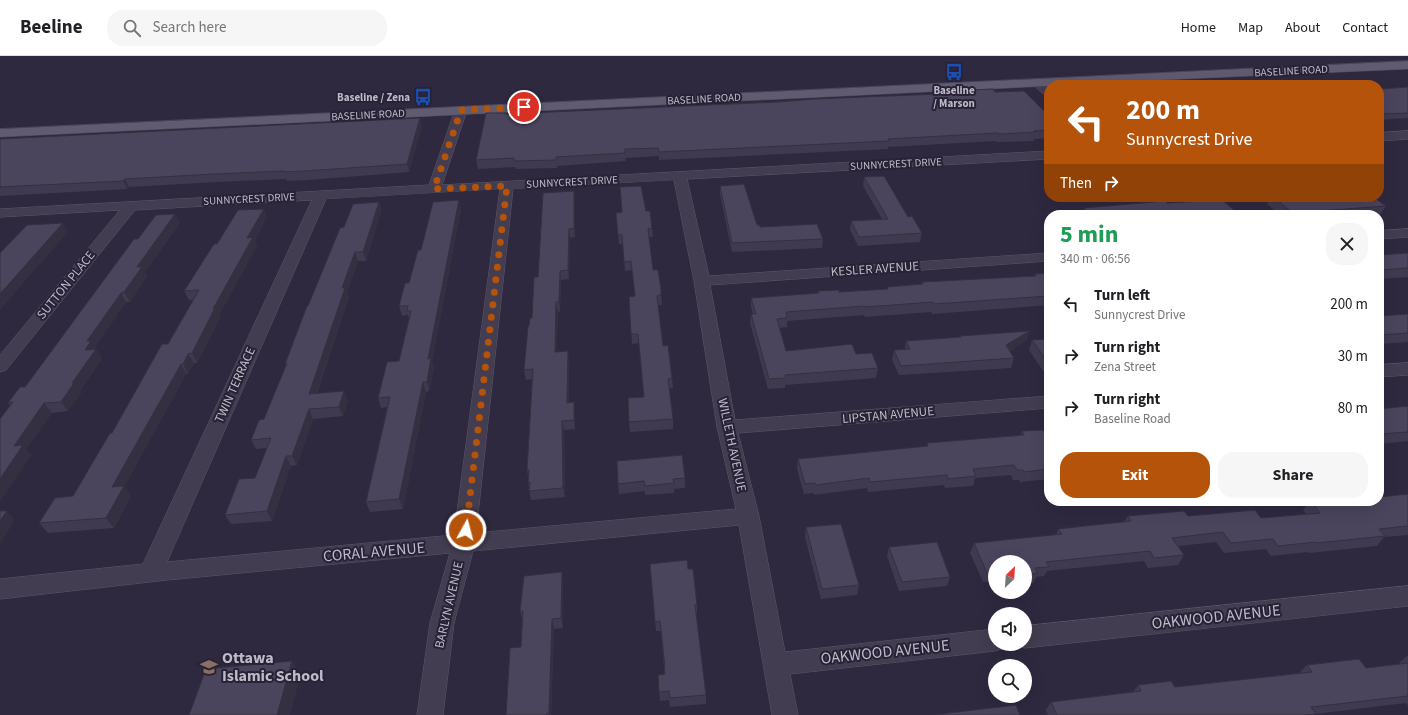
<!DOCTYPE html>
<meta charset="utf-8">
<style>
:root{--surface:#fff;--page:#f6f6f6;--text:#202124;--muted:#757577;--line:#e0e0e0;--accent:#b45309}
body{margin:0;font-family:"Source Sans 3",sans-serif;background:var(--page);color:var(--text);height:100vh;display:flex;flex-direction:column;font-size:15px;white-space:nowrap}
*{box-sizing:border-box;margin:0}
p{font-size:13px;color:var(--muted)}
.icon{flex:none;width:22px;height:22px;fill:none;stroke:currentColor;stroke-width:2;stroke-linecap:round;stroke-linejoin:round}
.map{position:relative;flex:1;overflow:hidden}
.sheet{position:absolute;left:1044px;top:154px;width:340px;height:296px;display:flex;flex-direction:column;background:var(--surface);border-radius:16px;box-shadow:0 4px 16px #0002}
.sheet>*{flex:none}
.top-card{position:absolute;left:1044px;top:24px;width:340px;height:122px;border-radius:16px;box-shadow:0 4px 16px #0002;background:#b45309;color:#fff;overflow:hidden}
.needle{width:26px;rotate:25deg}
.tools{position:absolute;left:988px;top:499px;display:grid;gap:8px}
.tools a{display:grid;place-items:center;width:44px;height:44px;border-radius:50%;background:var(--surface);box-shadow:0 4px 16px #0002;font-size:20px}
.pin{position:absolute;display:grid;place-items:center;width:34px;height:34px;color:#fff;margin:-17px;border:2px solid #fff;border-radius:50%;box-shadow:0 1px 4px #0007}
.me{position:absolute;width:44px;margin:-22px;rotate:7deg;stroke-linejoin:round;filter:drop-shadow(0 0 3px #0008)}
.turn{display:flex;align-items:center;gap:14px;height:84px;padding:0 16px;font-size:18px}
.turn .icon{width:52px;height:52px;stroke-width:2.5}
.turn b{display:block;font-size:28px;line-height:34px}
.then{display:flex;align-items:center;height:38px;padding:0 16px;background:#0003;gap:8px;font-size:15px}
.round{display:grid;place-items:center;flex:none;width:42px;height:42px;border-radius:16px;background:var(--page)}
.summary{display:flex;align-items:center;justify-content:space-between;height:68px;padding:0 16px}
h1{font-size:24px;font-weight:700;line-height:30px;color:#1e9e55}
.action{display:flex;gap:8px;margin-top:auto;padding:8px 16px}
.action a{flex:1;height:46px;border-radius:16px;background:var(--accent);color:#fff;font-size:16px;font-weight:700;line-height:46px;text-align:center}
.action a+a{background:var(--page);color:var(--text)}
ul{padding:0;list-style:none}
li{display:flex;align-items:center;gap:12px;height:52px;padding:0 16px}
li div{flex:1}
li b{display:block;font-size:15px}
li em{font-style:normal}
header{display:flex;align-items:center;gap:24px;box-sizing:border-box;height:56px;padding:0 20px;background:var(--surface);border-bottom:1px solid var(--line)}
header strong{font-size:19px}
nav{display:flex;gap:22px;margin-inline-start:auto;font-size:14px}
.search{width:280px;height:36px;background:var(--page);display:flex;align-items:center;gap:10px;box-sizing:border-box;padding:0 14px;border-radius:16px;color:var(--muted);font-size:15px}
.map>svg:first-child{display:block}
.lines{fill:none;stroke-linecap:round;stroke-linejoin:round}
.minor-casing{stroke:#5d586a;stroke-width:1}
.primary-casing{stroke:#494456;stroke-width:1}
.minor{fill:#423d50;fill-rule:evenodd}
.primary{fill:#605b70;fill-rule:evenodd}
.wall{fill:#403a50}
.shaded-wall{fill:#343041}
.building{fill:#4a445d;stroke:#343041}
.route{stroke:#b45309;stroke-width:7;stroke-dasharray:0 12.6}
.labels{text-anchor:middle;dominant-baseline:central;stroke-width:4;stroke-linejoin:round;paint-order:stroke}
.far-street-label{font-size:11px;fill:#bfbaca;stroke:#272235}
.far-poi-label{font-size:11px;font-weight:bold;fill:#bfbaca;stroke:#272235}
.street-label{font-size:13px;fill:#bfbaca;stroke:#272235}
.near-street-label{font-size:16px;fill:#bfbaca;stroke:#272235}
.near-poi-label{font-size:16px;font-weight:bold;fill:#bfbaca;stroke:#272235;text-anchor:start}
</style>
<header>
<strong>Beeline</strong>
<div class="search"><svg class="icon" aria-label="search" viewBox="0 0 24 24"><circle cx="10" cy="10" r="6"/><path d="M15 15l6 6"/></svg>Search here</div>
<nav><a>Home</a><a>Map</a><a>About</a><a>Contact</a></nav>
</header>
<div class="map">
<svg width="1408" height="659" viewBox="0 0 1408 659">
<rect width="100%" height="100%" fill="#2f2940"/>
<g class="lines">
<g class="minor-casing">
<path id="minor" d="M1037,24L1041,25L1049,32V40C1043,39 1036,32 1032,27Z
M461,51L465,52L467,54L442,129L1049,95V103L687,123L709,220L1049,197V205L710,229L735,364L1049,340V352L738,377L759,460L785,596L995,573V588H1005L1004,592L995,595L790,618L798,659H772L739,469L473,495L454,567L443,659H417L430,567L450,497L167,524L0,543V523L143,508L312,144L135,154L6,314L0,316V299L120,154L0,161V153L429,129L455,54L457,52ZM674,124L694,225L717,371L736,453L476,477L513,133ZM500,133L454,479L167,506L326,143Z
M1408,75V83L1379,85V77Z
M1408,173V181L1379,183V175Z
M1408,307V319L1379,321V309Z
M1408,530V550L1025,592L1016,588H1025V570Z"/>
</g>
<g class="primary-casing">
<path id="primary" d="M1408,5V13L1049,29V30L0,81V73Z"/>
</g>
<use href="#minor" class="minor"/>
<use href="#primary" class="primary"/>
</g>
<path class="wall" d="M1408,31V62L1379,64V33Z
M970,34L995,36L1049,60V82L1034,83V85L997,86L995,85L888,91V93L659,104V100L625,102L626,105L557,110V112L516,113L515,111L478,113L476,104L506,58L970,37Z
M420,62L422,70L409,116L308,124L287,125L286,123L217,126L129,131L127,133L0,140V83Z
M864,121L908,161L922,177L920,186L858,190L850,174L851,165L882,163L863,130Z
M720,130L760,171L823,183L822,192L732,196L720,138Z
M1271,141H1373L1386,150L1380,159H1280L1267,148Z
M575,144V181L570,182L569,223L561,224L560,255L558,256L556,296L569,305V347L574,346L575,356V373L564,374L565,441L531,444L528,427V420L527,414L532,323L526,324L524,314L529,270L532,262L538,221Z
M379,146L381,155L366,205H358L347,236L349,241L317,337L348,345L343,360L313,363L297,409L291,410L272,465L231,468L225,459L255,422L267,392L256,393L251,384L264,363L286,309L285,308L308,250L344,171Z
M1167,147L1240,159H1081L1084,152Z
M461,153L432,305L434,312L429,335L426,336L403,453L370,456L366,446L387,351L381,352L378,342L399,305L409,262L408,259L402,260L399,250L409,227L421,194Z
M646,155L652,172L653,181H649L653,214L661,239L662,249H658L663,290L672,322L673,332H669L673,363V373L630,376L629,366L644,341L639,287L632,288L629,241L635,240L632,214L625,215L623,188H619L616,157Z
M267,161L255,184L257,190L219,259L220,262L197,307H194L188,318H186L124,431L131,440L114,472L48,477L39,467L73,440L168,288L193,244H189L184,235L217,188Z
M180,167L145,216L147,220L130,246H126L95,291L102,303L80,335L81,337L68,355L52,357L26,393L31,399L0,445V363L10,349L8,347L25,331L138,183Z
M1408,197V221L1379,223V199Z
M1049,217V249L932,258L931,256L865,261L864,259L787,265V271L779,272L786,295L856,298L878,312L876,322L785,329V332L768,333L750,267L751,258H753L751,251V242L818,237V235L839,236L887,233V231L921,228L922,226L1034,220L1035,218Z
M1408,258V286L1379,288V260Z
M960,280L1027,284L1010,295L1014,302L1011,312L899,319L892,304L894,294L905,293L906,285L960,281Z
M1049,283V315H1043L1029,294L1032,284Z
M1408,350V385L1379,388V353Z
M1022,375L1045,377H1049V423L1020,426L1019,424H1013L1011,419L975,422L973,430L945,432L944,429L868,436L867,432L814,439V437L804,438L797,413L798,403L926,391L927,387L1021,379Z
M685,422V432L674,433V437L645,439V435L619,438L618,428Z
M1408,438V479L1384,481L1377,490L1309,497L1308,496L1271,500L1266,493L1224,497L1216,486L1178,490L1184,499L1178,509L1148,512L1144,505L1047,515L1044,520L1036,521L1033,527L1025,528V506H995V525L983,526L970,497L974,487L1056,479L1058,473L1124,466L1128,460H1188L1261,462L1306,458L1303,454L1310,445H1379Z
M806,471L859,529L857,539L821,543L805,481Z
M889,491L950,521L947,530L899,535L887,500Z
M650,508L688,513L697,549V558H696L706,639V648L670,651L669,644L660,645L658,619L664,618V611L661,575H656Z
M562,516L563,526V572L554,573L551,659H506L521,591L522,563L520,555Z
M1408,599V650L1406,647L1315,658L1314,659H1048L1046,654L1051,646L1133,636L1138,629L1175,631L1299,617L1307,609L1366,612L1400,608L1399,607Z"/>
<path class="shaded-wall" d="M420,62L422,70L409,116L407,108Z
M125,123L129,131L127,133L123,125Z
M574,135L575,144V181L574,172Z
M459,144L461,153L432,305L434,312L429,335L427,326L428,303Z
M379,146L381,155L366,205L363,196Z
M264,153L267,161L255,184L257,190L219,259L220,262L197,307L192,297L213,253L247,182Z
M175,158L180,167L145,216L147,220L130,246L124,236L137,211Z
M63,167L68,176L0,254V238Z
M569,173L570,182L569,223L568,214Z
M355,196L358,205L347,236L349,241L313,347L309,338L342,232Z
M560,215L561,224L560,255L559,246Z
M121,237L126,246L95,291L102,303L80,335L81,337L68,355L61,346L72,327L85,294L87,285Z
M556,246L558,256L556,306L555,296Z
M1030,275L1027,284L1003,299L1006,289Z
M568,295L569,305V356L567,347Z
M188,298L194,307L188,318L183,308Z
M181,308L186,318L124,431L131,440L114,472L106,462L112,431Z
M423,326L426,336L403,453L399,443Z
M344,335L348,345L343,360L339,351Z
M574,346L575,356V373L574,364Z
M44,347L52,357L26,393L31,399L0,445V423L14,390Z
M309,353L313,363L297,409L292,400Z
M562,365L564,374L565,441L563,432Z
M286,400L291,410L272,465L267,455Z
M7,455L15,464L0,488V465Z
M562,516L563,526V572L561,562Z
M552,563L554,573L551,659H549V657Z
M292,605L301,618L290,659H277Z"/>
<path class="building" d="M1287,24L1296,29H1163Z
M1408,31V57L1379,58V33Z
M993,33L995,36L1024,35L1049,60V74L1034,75L1036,76L999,78L997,77L888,83L889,85L659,96L658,92L625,93V97L556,101V104L514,105V102L476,104L486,57H506V58L778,46L815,43L965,37H972L970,34Z
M420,62L407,108L305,115L283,116L284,115L214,118L125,123L123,125L0,131V83Z
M884,120L908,161L912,160L922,177L859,181L851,165L888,163L864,121Z
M744,128L757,169H759L760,171L817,168L823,183L732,187L720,130Z
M641,130L646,155H650L652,172L648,173L653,214H658L661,233V239L657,240L663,290L668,289L672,322L668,323L673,363L629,366L628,342L644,341L638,278H631L629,241L635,240L631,205L624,206L622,179H618L616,157L622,156L620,131Z
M574,135V172L569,173L568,214L560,215L559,246H556L555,296L568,295L567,347L574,346V364L562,365L563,432L529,435L530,426L528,427L529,414H527L533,313L524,314L528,270H529L530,262H532L534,221H538L543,137Z
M1273,141H1373L1386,150L1293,157Z
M459,144L428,303L431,302L427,326H423L399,443L366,446L390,341L378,342L387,306L399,305L411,255H407L408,250H399L405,227H409L418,194H421L433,146Z
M1222,144L1240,159H1090L1084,152L1165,145L1167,147Z
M379,146L363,196H355L342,232H345L309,338L344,335L339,351L309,353L292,400H286L267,455L225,459L239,423L255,422L271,382L251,384L259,364L264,363L287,307L285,308L307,250H308L340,172L344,171L353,148Z
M264,153L247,182L253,181L213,253L215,252L192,297L188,298L183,308H181L112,431L124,430L106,462L39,467L55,442L73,440L110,377H112L162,288H168L199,234L184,235L214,188H217L238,154Z
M175,158L137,211H142L124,236L121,237L87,285H91L85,294L96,293L72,327H74L61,346L44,347L14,390L23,389L0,423V363L13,346L8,347L20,331H25L134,183H138L156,159Z
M63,167L0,238V197L27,169Z
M1408,197V212L1379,214V199Z
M1049,217V240L934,248L933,246L866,251L865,250L786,256L787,262L777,263L786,295L852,288L856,298L872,297L878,312L785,319L786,322L769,323L751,258H756L751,242L819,237L818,235L839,234V236L888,233L887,231L923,228L922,226L1036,220L1035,218Z
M1408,258V277L1379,279V260Z
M1030,275L1006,289L1014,302L901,310L894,294L910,293L906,285L961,281L960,280Z
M1049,283V305H1047L1032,284Z
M1408,350V376L1379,378V353Z
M1043,374L1045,377H1049V413L1024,416L1023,414H1017L1014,409L973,413L976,420L948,423L947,419L870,426L869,422L816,429L815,427L805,428L798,403L928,390L927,387L1024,379L1022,375Z
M682,399L685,422L673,423L674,427L645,430L644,425L618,428L617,405Z
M1408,438V470L1379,473L1385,480L1317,487L1316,486L1278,490L1273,483L1231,487L1223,476L1172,482L1184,499L1154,502L1150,495L1046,506L1049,511L1035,512L1038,517L1025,518V506H995V516L987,517L974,487L1062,478L1058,473L1131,465L1128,460L1184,455L1188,460L1255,454L1261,462L1320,457L1311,445H1379V441Z
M0,455H7L0,465Z
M841,468L859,529L822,533L806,471Z
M937,486L950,521L902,526L889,491Z
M687,504L688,513H693L697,549H695L706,639L670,642L669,635L659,636L658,619L665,618L664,611H665L660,565L655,566L650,508Z
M562,516L561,562L552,563L549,657H547V659H506L510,592L521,591L523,555H520L524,520Z
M1359,603L1366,612L1408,607V640L1311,651L1316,658L1304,659H1057L1051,646L1141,635L1138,629L1171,625L1175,631L1312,616L1307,609Z
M292,605L277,659H189L206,613Z
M1016,649L1020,659H932Z"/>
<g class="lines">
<path class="route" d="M466,474L507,130L434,133L461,54L524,51"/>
</g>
<defs>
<g id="bus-bare" transform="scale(1.38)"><path d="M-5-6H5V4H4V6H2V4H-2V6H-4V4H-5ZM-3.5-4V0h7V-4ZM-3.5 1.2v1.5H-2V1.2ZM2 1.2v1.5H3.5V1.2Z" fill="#1a4fb4" stroke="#272235" stroke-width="2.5" paint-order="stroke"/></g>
<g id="school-bare" transform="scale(1.38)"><path d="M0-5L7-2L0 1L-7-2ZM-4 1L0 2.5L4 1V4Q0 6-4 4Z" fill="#8d6e63" stroke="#272235" stroke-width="2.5" paint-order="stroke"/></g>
</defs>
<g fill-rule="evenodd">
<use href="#bus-bare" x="954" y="16"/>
<use href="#bus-bare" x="423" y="41"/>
<use href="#school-bare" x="209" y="611"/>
</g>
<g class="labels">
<g class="far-street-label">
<text transform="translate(1291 15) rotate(-3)">BASELINE ROAD</text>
<text transform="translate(704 43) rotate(-3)">BASELINE ROAD</text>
<text transform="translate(368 59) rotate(-3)">BASELINE ROAD</text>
<text transform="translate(896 108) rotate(-3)">SUNNYCREST DRIVE</text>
<text transform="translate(572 126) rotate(-3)">SUNNYCREST DRIVE</text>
<text transform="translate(249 143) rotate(-3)">SUNNYCREST DRIVE</text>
</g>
<g class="far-poi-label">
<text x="954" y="34">Baseline<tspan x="954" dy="13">/ Marson</tspan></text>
<text x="410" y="41" text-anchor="end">Baseline / Zena</text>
</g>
<g class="street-label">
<text transform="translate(875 213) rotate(-4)">KESLER AVENUE</text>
<text transform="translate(66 229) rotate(-51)">SUTTON PLACE</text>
<text transform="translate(235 329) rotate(-66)">TWIN TERRACE</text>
<text transform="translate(888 359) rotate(-5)">LIPSTAN AVENUE</text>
<text transform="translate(732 389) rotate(78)">WILLETH AVENUE</text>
<text transform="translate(449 549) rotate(-77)">BARLYN AVENUE</text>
</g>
<g class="near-street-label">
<text transform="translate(374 496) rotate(-5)">CORAL AVENUE</text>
<text transform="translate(1216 561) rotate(-6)">OAKWOOD AVENUE</text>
<text transform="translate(885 596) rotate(-6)">OAKWOOD AVENUE</text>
</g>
<g class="near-poi-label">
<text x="222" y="602">Ottawa<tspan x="222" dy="18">Islamic School</tspan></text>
</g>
</g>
</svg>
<div class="tools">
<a><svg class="needle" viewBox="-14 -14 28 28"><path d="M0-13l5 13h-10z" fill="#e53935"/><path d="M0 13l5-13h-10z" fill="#757577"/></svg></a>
<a><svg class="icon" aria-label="sound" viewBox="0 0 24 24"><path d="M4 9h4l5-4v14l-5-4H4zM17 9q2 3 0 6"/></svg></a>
<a><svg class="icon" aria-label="search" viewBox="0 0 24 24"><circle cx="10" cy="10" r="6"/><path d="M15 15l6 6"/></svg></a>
</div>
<div class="pin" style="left:524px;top:51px;background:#d93025"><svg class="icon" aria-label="arrive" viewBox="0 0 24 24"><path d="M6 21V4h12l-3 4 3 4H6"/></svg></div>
<svg class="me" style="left:466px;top:474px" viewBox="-20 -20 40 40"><circle r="17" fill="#b45309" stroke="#fff" stroke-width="3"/><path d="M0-11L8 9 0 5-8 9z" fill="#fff"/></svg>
<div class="top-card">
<div class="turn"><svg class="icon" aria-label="left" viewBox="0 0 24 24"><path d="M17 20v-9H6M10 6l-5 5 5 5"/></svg><div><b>200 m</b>Sunnycrest Drive</div></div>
<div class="then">Then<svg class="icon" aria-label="right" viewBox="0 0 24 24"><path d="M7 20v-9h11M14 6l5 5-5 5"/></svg></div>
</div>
<section class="sheet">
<div class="summary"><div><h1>5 min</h1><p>340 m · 06:56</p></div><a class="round"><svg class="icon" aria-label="close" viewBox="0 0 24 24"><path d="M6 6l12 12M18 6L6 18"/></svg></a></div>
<ul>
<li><svg class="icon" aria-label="left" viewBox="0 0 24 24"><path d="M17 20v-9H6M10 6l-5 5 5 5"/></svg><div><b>Turn left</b><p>Sunnycrest Drive</p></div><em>200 m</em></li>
<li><svg class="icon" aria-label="right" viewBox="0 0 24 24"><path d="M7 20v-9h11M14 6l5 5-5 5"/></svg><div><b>Turn right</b><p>Zena Street</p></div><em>30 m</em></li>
<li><svg class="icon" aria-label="right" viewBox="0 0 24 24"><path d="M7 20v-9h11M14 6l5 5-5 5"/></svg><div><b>Turn right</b><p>Baseline Road</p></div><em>80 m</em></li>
</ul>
<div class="action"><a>Exit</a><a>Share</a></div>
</section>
</div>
